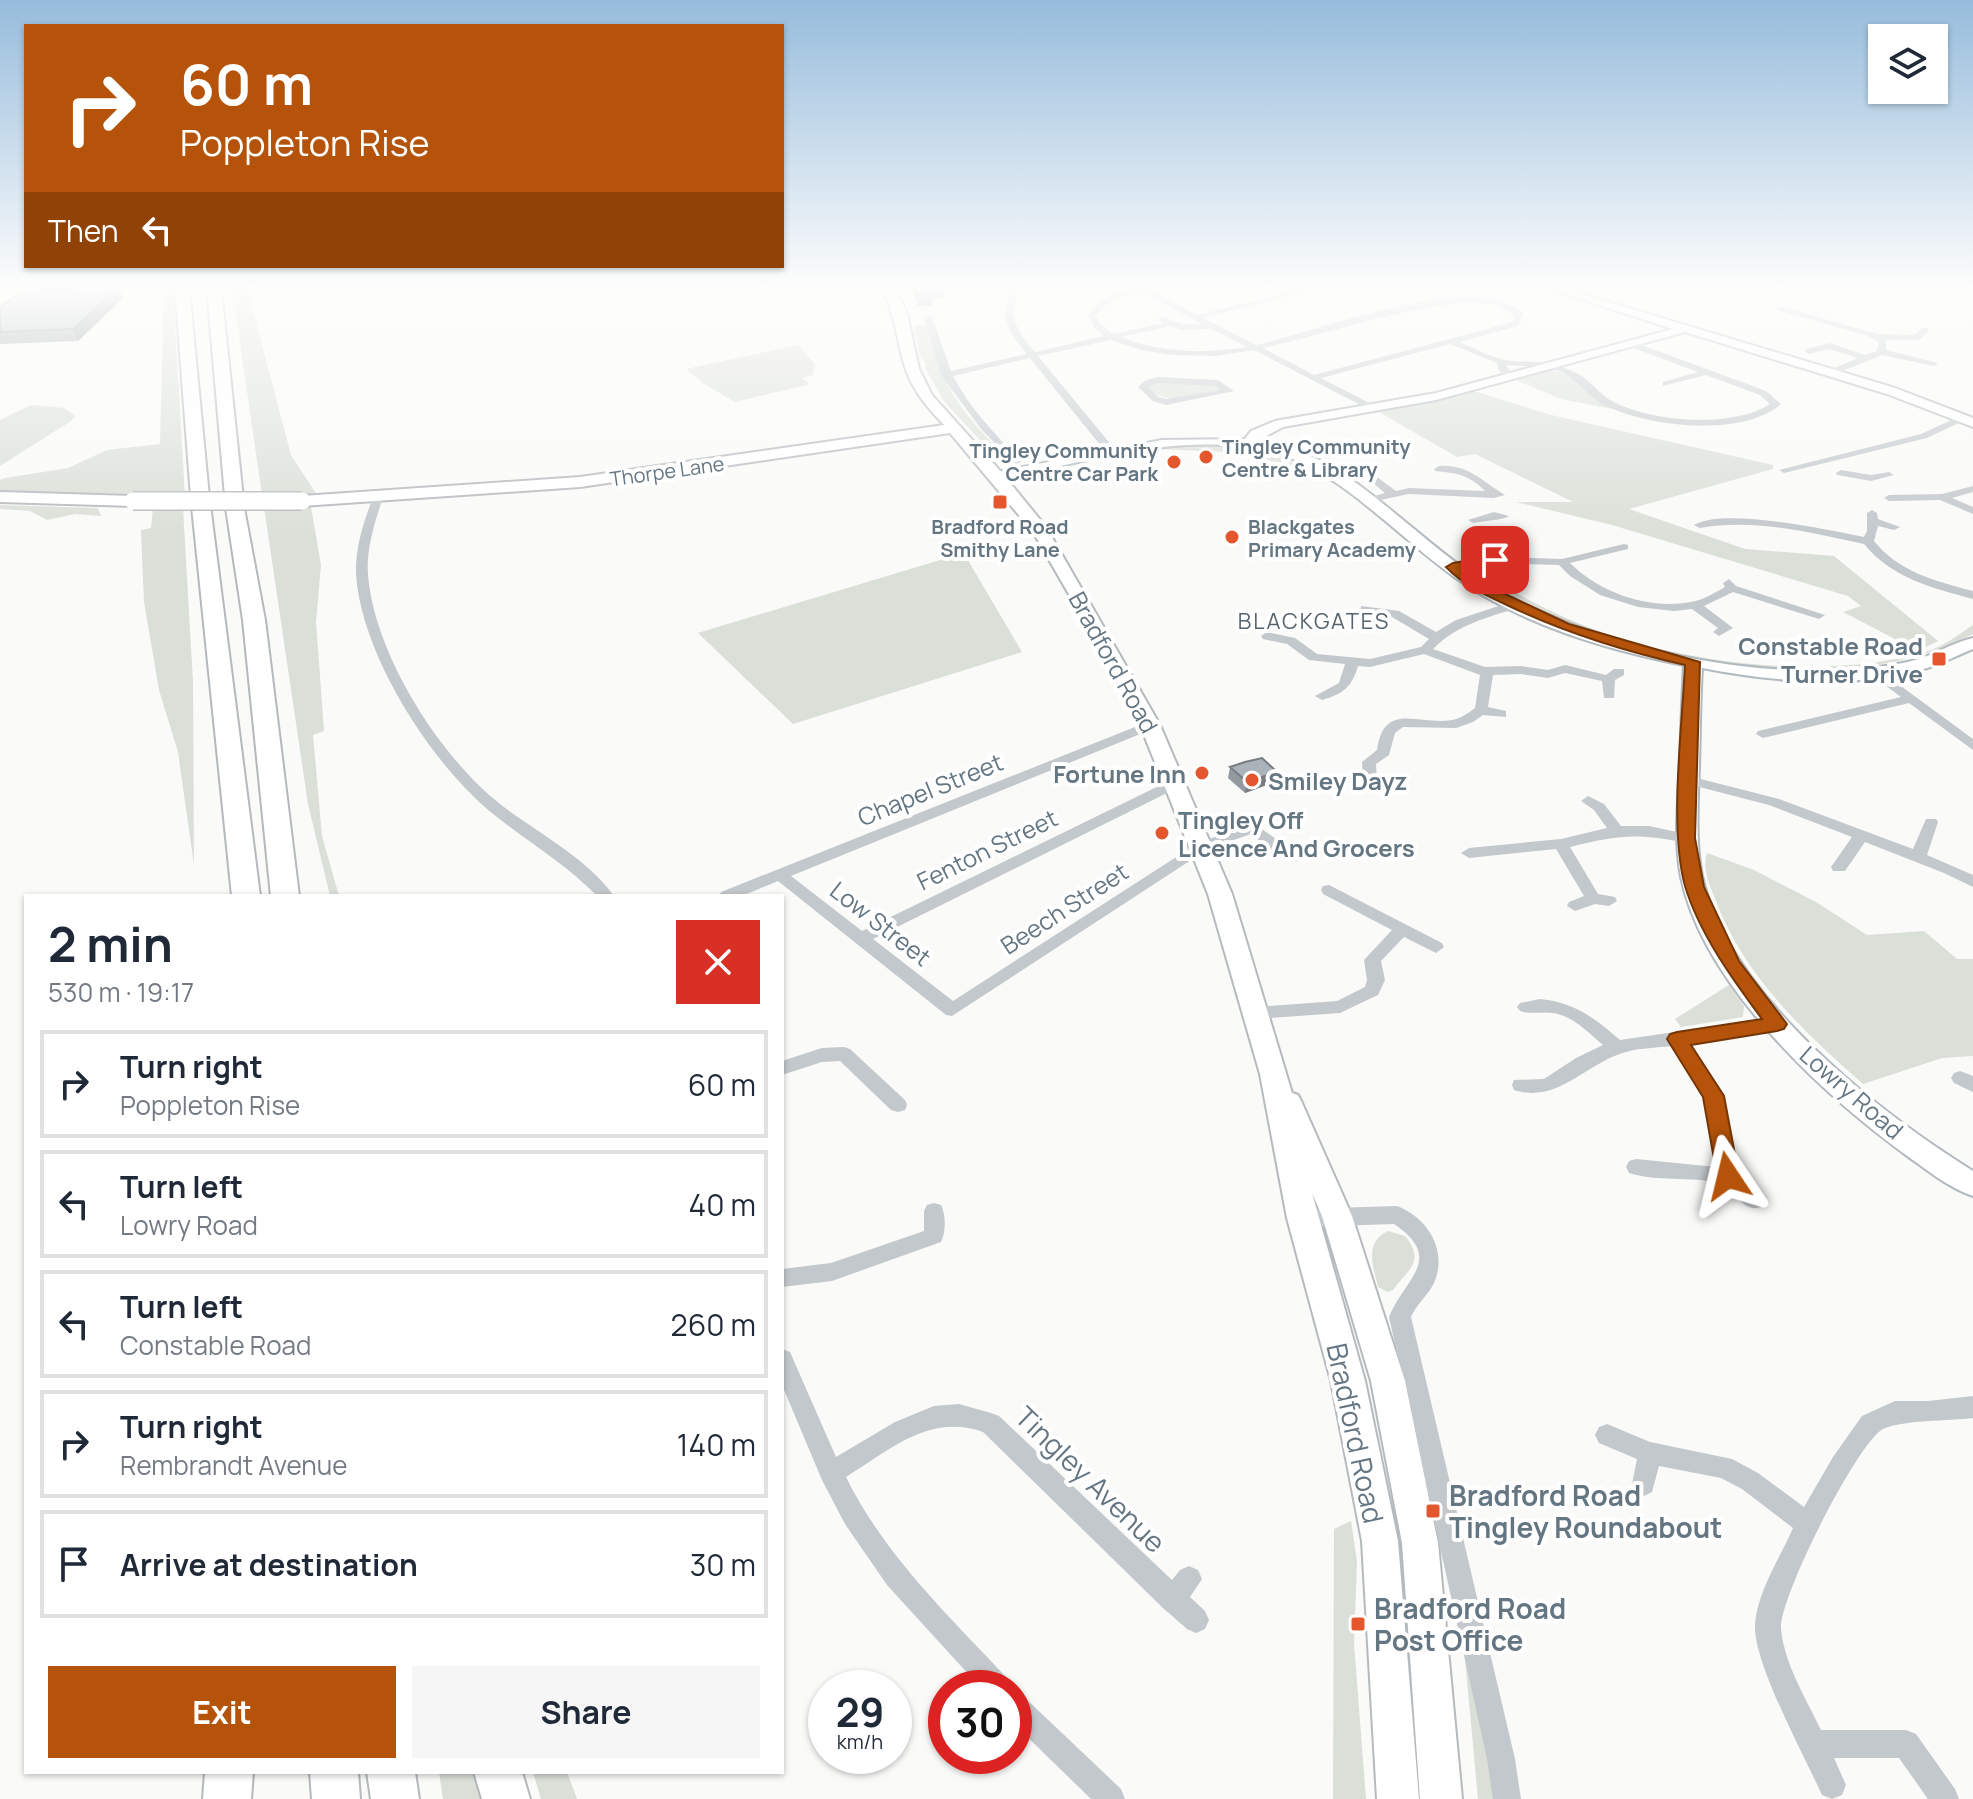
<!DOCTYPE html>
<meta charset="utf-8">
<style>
:root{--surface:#fff;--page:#f6f6f7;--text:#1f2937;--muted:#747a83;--line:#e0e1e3;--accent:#b45309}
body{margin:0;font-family:Manrope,sans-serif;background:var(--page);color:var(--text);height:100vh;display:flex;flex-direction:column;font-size:30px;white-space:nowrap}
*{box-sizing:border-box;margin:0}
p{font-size:26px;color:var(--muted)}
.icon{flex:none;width:44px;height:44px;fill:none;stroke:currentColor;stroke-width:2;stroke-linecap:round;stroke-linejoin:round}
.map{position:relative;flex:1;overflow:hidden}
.side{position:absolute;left:24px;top:894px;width:760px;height:880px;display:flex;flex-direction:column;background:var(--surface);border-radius:0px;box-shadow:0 2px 6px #0004}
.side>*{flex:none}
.banner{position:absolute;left:24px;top:24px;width:760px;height:244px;border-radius:0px;box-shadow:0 2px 6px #0004;background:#b45309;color:#fff;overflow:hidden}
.controls{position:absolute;left:1868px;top:24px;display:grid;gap:16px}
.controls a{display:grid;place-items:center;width:80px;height:80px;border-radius:0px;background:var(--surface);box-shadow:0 2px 6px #0004;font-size:40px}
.speed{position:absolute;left:808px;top:1670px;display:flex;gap:16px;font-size:40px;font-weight:700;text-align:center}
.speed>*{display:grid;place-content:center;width:104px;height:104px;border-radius:50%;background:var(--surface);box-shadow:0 2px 6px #0004;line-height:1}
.speed small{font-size:20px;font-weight:400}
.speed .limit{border:12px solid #d22;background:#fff;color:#111}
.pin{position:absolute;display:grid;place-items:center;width:68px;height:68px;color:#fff;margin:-34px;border-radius:16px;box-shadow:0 4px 12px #0006}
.me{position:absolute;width:88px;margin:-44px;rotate:350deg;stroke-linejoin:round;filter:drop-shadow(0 0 6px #0008)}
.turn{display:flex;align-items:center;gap:28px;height:168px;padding:0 24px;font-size:36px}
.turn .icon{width:104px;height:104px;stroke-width:2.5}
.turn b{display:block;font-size:56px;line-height:68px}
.then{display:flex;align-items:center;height:76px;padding:0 24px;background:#0003;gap:16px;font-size:30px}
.round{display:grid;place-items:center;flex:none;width:84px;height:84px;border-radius:0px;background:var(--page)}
.summary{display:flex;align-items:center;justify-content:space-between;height:136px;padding:0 24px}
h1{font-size:48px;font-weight:700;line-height:60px}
.primary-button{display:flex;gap:16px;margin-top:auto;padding:16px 24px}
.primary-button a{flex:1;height:92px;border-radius:0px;background:var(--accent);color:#fff;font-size:32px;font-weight:700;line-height:92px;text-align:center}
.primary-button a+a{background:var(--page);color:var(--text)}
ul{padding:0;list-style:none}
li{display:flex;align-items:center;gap:24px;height:108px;margin:0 16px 12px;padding:0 8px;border:4px solid var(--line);border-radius:0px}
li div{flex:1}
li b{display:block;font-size:30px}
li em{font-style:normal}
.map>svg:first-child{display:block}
.green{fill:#dadfd7}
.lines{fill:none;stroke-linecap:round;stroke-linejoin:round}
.secondary-casing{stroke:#b3babf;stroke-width:4}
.primary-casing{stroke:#b5babe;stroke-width:4}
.highway-casing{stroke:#b4b9bd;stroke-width:4}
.street{fill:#c3c8cc;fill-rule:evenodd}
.secondary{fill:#fff;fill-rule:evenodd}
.primary{fill:#fff;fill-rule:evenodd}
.highway{fill:#fff;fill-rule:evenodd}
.primary-bridge-casing{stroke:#b5babe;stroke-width:20;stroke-linecap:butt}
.primary-bridge{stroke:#fff;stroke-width:17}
.wall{fill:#929a9f}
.shaded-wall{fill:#777d82}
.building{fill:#aab3b9;stroke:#777d82;stroke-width:2}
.route{fill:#b45309;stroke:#753606;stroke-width:2}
.poi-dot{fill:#e4572e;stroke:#fff;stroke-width:3}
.labels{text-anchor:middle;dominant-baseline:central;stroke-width:8;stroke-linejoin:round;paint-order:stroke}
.far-poi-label{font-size:20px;font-weight:bold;fill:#657683;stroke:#fff;text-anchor:start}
.far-street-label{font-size:20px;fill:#657683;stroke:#fff}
.far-neighbourhood-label{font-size:22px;letter-spacing:2px;fill:#57646e;stroke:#fff}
.poi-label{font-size:24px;font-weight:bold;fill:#657683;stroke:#fff;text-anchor:end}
.street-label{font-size:24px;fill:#657683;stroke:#fff}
.near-street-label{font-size:28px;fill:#657683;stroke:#fff}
.near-poi-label{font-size:28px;font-weight:bold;fill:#657683;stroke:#fff;text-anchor:start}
</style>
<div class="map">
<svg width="1973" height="1799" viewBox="0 0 1973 1799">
<rect width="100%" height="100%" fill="#fafaf8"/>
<path class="green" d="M164,288H173L185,496L0,491V480L5,478L68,468L107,450L160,444Z
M232,288H247L291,455L317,495H262Z
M920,324L927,326C943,391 964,416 1012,462L1007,466L999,461L944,401L925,368L926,363L920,355L913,327Z
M798,345L815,364L813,375L802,378L810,384L735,402L703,383L686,369Z
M1550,370C1576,373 1590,397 1612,409L1561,399L1516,380Z
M1152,383L1216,384L1226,389C1197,396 1173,409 1148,388Z
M1474,391L1551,415L1773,465V469L1629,509L1745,549L1834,556L1938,641L1918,651L1843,612L1861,606L1848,596L1612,525L1516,502H1573L1475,454L1457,457L1379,412Z
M31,405L64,408L75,416L71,421L0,466V420Z
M1200,443C1258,447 1289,448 1338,484L1277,462L1226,452L1157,449Z
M0,505L98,508L101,516L75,514L47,520L30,511L0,509Z
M264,507H311L321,565L316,622L324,731L313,735L322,836L339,896H330L308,804Z
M153,508H183L193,682L194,865L178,752L159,690L144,602L141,530L151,528Z
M970,551L969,562L1022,652L793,724L698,633Z
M1473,570C1510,589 1548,612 1588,627C1682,664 1827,681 1925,652C1943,647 1958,635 1973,625V634C1832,709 1605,656 1475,576Z
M1707,853L1754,870L1816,902L1867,935L1924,931L1957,959H1973V1056L1942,1058L1863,1084C1803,1031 1744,976 1715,899C1709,883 1702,870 1707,853Z
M1729,985L1744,1006L1743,1017L1681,1027L1675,1019Z
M1388,1231L1405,1236C1426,1262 1408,1269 1393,1290L1388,1292L1378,1287C1373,1266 1364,1242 1388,1231Z
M1351,1521L1357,1561L1354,1643L1366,1799H1333L1334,1529Z
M1463,1637L1495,1799H1478Z
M439,1772H475L482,1799H443Z
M533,1772H567L577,1799H541Z"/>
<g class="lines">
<g class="secondary-casing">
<path id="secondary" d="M1546,288H1562L1895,388L1973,418V427L1887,394L1685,332L1436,400L1283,427L1257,441C1281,446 1305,452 1327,464C1371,489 1419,536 1462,567C1565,641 1736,680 1862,669C1881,667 1904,664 1922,658C1939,652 1955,642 1973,638V649C1958,655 1943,663 1927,668C1857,689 1773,682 1702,668C1700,701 1700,734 1699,766C1698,802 1695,840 1702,876C1728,994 1875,1110 1973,1171V1196C1949,1188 1927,1170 1906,1155C1821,1093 1703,984 1681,877C1674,841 1678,804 1680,768C1681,734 1682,699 1684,665C1604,649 1520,624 1453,576C1401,539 1339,471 1279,454C1188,428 1087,462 997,480L990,476L997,472L1162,440L1245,439L1251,431L1275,421L1436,393L1673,329Z"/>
</g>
<g class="primary-casing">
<path id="primary" d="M882,288H894L907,314L919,369L932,395L1002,473L1046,527L1160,725L1232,894L1292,1093L1298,1095L1302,1103L1352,1216L1405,1381L1438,1543L1462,1799H1420L1402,1543L1371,1381L1322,1216L1312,1193L1365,1381L1398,1541L1419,1799H1377L1362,1541L1331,1381L1287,1218L1260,1074L1208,894L1140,725L1097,643L1033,532L950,433L580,487L302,506L294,501L302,496L580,477L944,425C928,408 912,390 905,367C896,338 896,317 882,288Z
M0,492L133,496L141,501L133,506L0,502Z"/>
</g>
<g class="highway-casing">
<path id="highway" d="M175,288H189L209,497L260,896H232L191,497Z
M207,288H221L244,508L265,620L299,896H271L243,620L226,508Z
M205,1772H253L251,1799H203Z
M310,1772H358L360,1799H312Z
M367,1772H415L419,1799H371Z
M474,1772H522L530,1799H482Z"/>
</g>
<path class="street" d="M1013,288H1021C1006,316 1016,330 1035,352L1104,336L1095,328L1088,316C1102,294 1126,288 1151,288L1149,290L1197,315L1307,288H1320L1203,318L1256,345C1315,331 1446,282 1502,301C1509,304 1516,309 1523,313L1518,326L1459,342C1474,348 1490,357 1505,360C1523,363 1543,360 1560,366C1569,370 1579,373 1587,380C1595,386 1601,395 1610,400C1649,422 1732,429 1770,404L1760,395L1706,375L1663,386V382L1698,372L1628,346L1627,344L1631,341L1766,391L1781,404C1743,438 1647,427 1604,405C1584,394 1574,373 1549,368C1535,366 1520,366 1506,365L1514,377L1506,379L1499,371L1497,363L1450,344L1321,378L1377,407L1379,409L1374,412L1254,350L1216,356L1172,355L1141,350L1111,340L1038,356L1117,452V456H1109L1030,358L953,376C969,407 993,432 1017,457L1025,456L1030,459L1015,464L981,429L941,375L924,317L928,315L932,317L951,371L1027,354C1008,331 998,317 1013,288ZM1140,292L1202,324H1182L1162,317L1158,319L1163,323L1113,334L1101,325L1096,316C1107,300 1122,296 1140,292ZM1468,302L1497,305L1515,316L1512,322L1502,325L1314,375L1263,348C1332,333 1397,309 1468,302ZM1171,326L1181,330L1211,329L1247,347C1204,354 1161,353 1121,337Z
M1779,306L1877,334L1914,335L1922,328H1928V332L1919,340H1886V350L1938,363L1934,366L1882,355L1833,375H1827V371L1858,358L1829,349L1809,354L1805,351L1806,349L1830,343L1865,355L1877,351L1879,342L1865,335L1776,310Z
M1158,377L1218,380L1234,391L1166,405L1153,401L1138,387L1146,380ZM1158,383L1216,386L1221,390L1166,399L1159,397L1148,387Z
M1962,415L1967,418L1965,420L1927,438L1784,473L1779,470L1921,434Z
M1439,466C1469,464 1483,482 1505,495L1494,498L1409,494L1366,503L1361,500L1385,493L1362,474V470L1366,469L1396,491L1409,488L1485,491C1470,475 1456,473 1435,471L1434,469Z
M1841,470L1871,475L1889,472L1894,475L1871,481L1837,475L1836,473Z
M1973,486V492L1952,498L1973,507V514L1940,500L1889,501L1884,498L1889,495L1942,494Z
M378,494L383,497C375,522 366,548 368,575C374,653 439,756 500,804C537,833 586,857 614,896H597C564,862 523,839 487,809C428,758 361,653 356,574C355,548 364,521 373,497Z
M1872,510L1877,513L1878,519L1900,527L1894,530L1878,526L1874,541C1899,572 1935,581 1973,591V599C1932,588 1892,578 1864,544C1812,533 1753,518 1700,528L1694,525C1724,507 1829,530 1864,537L1867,531V513Z
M1494,512L1509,516C1504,520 1483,521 1473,523L1468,520Z
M1624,544L1628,545V549L1570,563C1600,593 1649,610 1691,602C1703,600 1715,593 1725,587L1723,583L1729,579L1736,586L1825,615L1819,619L1733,592L1704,606L1733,628L1719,636L1713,632L1718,628L1692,609L1674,611L1638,607L1600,595L1570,576L1559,565L1495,563L1453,570L1447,567L1453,564L1495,557L1562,559Z
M1514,601L1520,605L1518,608C1486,618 1458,624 1433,649L1485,667L1521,666L1548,670L1565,665L1606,675L1614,669H1624V675L1615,680L1614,698H1604L1602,681L1565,673L1548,678L1521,674L1493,675L1488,707L1506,711V717L1483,715L1473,722L1456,728L1403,727L1395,733L1389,755L1376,764L1377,781L1370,785L1363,781L1362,762L1377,750C1384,700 1420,726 1452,720C1461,718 1467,714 1475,708L1480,675L1424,654L1370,667L1358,666C1352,687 1343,694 1322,700L1315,696L1339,683L1345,664L1309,660L1287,644L1263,639L1261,636L1267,632L1295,638L1317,654L1370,659L1421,647L1429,639L1392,617L1361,612V606L1399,611L1436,632L1456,620Z
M1875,667L1973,739V750L1909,703L1763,738L1756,734L1758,731L1901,697L1870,674L1869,671Z
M1150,721L1157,725L1155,728L791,876L862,931L1171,780H1181L1183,783L1181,786L873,939L953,1001L1198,843L1253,823L1296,853L1299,857L1296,861H1286L1251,834L1208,849L952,1016L946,1015L778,881L742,896H719L721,892Z
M1689,776L1779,799L1913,849L1926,819H1936L1938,822L1927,855L1973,875V887L1944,873L1865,842L1845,871H1833L1831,867L1852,837L1769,805L1684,783L1682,780L1684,777Z
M1588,796L1604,804L1621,826H1649L1691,835L1694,838L1686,843C1637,833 1619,835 1570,847L1598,894L1615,897L1617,901L1609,906L1595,904L1575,911L1567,906L1569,902L1584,896L1556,849L1469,858L1461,853L1469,848L1561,839L1607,828L1594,810L1581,801Z
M1329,885L1442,943L1444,947L1436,953L1404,937L1381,961L1385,980L1378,995L1340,1013L1256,1019L1250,1018L1247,1013L1250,1008L1256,1007L1337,1001L1365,987L1367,980L1364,960L1392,930L1323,894L1321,890L1323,886Z
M1540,999C1574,1002 1596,1019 1620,1040L1777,1017L1783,1019L1786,1024L1783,1029L1777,1031L1689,1043L1722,1096L1737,1172L1764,1201L1761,1207C1741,1214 1736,1187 1719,1183C1690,1176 1658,1182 1629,1173L1626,1167L1629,1161L1636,1159L1716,1167L1704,1097L1672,1046C1654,1048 1633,1048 1617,1055C1581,1069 1555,1103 1514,1090L1512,1085L1514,1080L1544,1079L1576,1058L1603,1045C1589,1033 1573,1016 1553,1013C1542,1011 1531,1015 1520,1011L1517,1007L1520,1003Z
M844,1047L850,1049L905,1100L907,1105L905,1110L898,1112L891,1110L840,1061L822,1062L782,1075V1061L822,1048Z
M1960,1071L1973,1076V1092L1954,1083L1951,1078L1954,1073Z
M934,1203L941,1205C946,1215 946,1232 941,1242L832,1281L782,1287V1269L831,1263L924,1231V1211L927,1205Z
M1397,1206C1429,1218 1449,1253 1433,1285C1427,1296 1416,1305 1411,1317L1515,1759L1521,1799H1493L1487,1759L1389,1317C1404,1279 1446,1259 1394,1224L1302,1227L1295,1224L1292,1218L1295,1212L1302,1209Z
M782,1349L790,1352L836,1457L895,1422L934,1406L959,1404L991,1413L999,1416L1172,1580L1180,1570L1189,1566L1198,1570L1202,1579L1190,1597L1205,1611L1209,1620L1205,1629L1196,1633L1187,1629L1163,1608L983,1432C929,1413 890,1450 846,1477C885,1556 949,1616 1008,1679L1012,1688H981L887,1585L845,1524L822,1480L782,1385Z
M1973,1396V1418C1949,1421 1902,1420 1883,1429C1857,1443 1779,1598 1781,1628C1784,1664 1806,1698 1821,1730H1906L1916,1734L1955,1789L1959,1799H1928L1899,1758H1834L1846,1785L1842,1795L1832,1799L1822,1795C1805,1757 1753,1662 1755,1625C1757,1592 1780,1558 1793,1528L1742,1489L1721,1478L1659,1466L1652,1492L1644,1496L1636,1492L1632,1484L1637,1459L1599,1443L1595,1435L1599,1427L1607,1424L1650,1442L1732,1459L1758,1473L1804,1507L1833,1457L1862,1416L1895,1401H1928Z
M1014,1692L1023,1696L1121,1789L1125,1799H1091L1014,1724Z"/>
<use href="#secondary" class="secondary"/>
<use href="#primary" class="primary"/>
<use href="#highway" class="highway"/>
<g class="primary-bridge-casing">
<path id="primary-bridge" d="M133,501H302"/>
</g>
<use href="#primary-bridge" class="primary-bridge"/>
</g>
<path class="wall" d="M25,288H55V289L123,298L78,341L0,344V307Z
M912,288H944V297L932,298V306H918Z
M1230,767L1277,772L1275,782L1245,793L1228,778Z"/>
<path class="shaded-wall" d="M118,288H119L123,298L78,341L73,329Z
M1277,772L1275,782L1245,793L1247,782Z"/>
<path class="building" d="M25,288H43L42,289L118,288L73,329L0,332V307Z
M915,288H929L932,295L917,296Z
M1262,758L1277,772L1247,782L1230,767L1245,762Z"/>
<linearGradient id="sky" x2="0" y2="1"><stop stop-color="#96bcdc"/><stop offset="0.53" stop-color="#fdfdfc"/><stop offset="1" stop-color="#fdfdfc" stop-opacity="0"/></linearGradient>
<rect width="1973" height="540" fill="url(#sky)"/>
<path class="route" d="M1495,556L1500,558V563L1464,569L1488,586L1569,624L1700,662L1695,838L1704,887L1739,961L1787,1024L1784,1029L1777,1031L1691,1045L1724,1096L1739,1176L1736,1183L1728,1185L1720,1183L1717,1176L1703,1097L1667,1039L1670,1034L1677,1032L1762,1019C1733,980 1699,933 1685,886C1669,827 1682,728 1685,665C1623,651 1566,633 1509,606C1487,596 1463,585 1446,567L1453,563Z"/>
<g class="poi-dot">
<circle cx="1206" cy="457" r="8"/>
<circle cx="1174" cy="462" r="8"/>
<rect x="992" y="494" width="16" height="16" rx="4"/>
<circle cx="1232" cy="537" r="8"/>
<rect x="1931" y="651" width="16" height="16" rx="4"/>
<circle cx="1202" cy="773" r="8"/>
<circle cx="1252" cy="780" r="8"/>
<circle cx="1162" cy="833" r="8"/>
<rect x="1425" y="1503" width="16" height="16" rx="4"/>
<rect x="1350" y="1616" width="16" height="16" rx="4"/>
</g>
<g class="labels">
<g class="far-poi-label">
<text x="1222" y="446">Tingley Community<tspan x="1222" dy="23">Centre &amp; Library</tspan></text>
<text x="1158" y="450" text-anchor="end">Tingley Community<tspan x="1158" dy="23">Centre Car Park</tspan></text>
<text x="1000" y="526" text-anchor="middle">Bradford Road<tspan x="1000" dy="23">Smithy Lane</tspan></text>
<text x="1248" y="526">Blackgates<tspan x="1248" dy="23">Primary Academy</tspan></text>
</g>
<g class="far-street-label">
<text transform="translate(667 471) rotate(-8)">Thorpe Lane</text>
</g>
<g class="far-neighbourhood-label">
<text x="1314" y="621">BLACKGATES</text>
</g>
<g class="poi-label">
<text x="1923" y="645">Constable Road<tspan x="1923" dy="28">Turner Drive</tspan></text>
<text x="1186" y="773">Fortune Inn</text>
<text x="1268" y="780" text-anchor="start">Smiley Dayz</text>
<text x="1178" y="819" text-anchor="start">Tingley Off<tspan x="1178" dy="28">Licence And Grocers</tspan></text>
</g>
<g class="street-label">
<text transform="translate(1114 662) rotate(61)">Bradford Road</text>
<text transform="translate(930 789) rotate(-22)">Chapel Street</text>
<text transform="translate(987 849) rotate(-26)">Fenton Street</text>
<text transform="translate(1064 908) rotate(-33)">Beech Street</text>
<text transform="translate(881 923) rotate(38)">Low Street</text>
<text transform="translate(1852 1092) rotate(41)">Lowry Road</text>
</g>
<g class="near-street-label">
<text transform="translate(1356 1433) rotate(78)">Bradford Road</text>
<text transform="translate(1091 1479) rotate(44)">Tingley Avenue</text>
</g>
<g class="near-poi-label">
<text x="1449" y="1495">Bradford Road<tspan x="1449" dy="32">Tingley Roundabout</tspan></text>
<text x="1374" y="1608">Bradford Road<tspan x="1374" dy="32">Post Office</tspan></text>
</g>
</g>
</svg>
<div class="controls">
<a><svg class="icon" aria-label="layers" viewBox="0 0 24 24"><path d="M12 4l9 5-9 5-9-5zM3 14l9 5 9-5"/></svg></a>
</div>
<div class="speed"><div>29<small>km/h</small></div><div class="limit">30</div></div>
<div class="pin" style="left:1495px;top:560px;background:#d93025"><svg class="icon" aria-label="arrive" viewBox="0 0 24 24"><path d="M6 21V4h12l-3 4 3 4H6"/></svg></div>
<svg class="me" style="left:1728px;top:1176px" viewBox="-20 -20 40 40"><path d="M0-17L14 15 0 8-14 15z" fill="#b45309" stroke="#fff" stroke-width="4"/></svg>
<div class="banner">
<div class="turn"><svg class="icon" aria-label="right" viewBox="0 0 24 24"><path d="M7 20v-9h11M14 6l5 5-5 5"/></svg><div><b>60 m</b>Poppleton Rise</div></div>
<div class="then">Then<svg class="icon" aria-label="left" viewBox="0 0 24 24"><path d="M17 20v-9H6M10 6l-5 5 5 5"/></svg></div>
</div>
<section class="side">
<div class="summary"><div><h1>2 min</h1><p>530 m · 19:17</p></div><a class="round" style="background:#d93025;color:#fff"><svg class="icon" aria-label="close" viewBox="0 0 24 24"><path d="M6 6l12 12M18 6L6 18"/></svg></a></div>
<ul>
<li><svg class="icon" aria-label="right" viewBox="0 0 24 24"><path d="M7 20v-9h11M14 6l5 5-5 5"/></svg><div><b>Turn right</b><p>Poppleton Rise</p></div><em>60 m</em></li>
<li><svg class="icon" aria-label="left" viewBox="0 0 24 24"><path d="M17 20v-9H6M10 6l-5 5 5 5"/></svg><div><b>Turn left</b><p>Lowry Road</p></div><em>40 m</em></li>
<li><svg class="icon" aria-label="left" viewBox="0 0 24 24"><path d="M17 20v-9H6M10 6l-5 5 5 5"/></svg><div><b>Turn left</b><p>Constable Road</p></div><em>260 m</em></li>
<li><svg class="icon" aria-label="right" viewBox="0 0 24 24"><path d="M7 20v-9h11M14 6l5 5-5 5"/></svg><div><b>Turn right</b><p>Rembrandt Avenue</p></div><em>140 m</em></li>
<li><svg class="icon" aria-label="arrive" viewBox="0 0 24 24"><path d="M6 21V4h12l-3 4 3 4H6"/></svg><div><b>Arrive at destination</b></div><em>30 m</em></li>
</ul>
<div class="primary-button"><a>Exit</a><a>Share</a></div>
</section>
</div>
